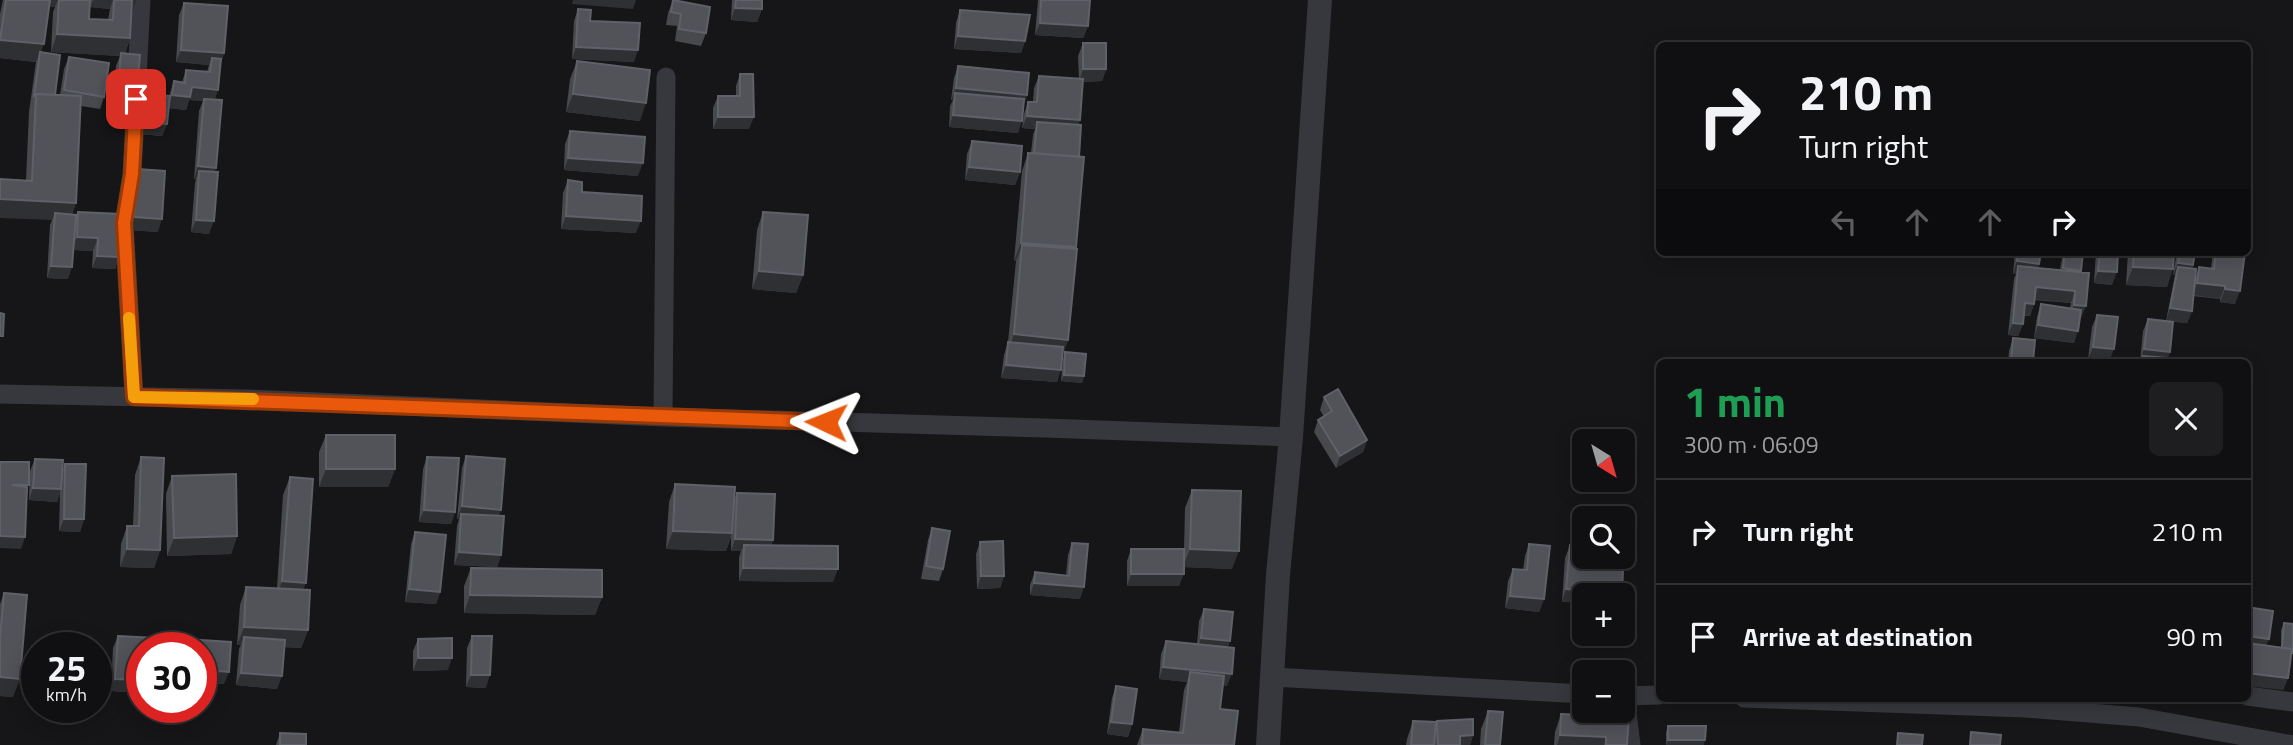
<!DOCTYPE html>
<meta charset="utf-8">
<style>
:root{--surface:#101012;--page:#1e1e20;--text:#f1f3f6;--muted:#9c9d9f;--line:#303032}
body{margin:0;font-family:"Titillium Web",sans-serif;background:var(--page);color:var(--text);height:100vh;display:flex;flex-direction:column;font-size:26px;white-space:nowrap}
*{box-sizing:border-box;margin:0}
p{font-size:23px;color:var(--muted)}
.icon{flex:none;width:38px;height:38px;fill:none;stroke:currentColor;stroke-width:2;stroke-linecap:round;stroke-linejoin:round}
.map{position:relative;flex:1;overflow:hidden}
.panel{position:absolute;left:1656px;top:359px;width:595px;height:343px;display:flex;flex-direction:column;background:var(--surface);border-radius:10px;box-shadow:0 4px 18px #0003,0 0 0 2px var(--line)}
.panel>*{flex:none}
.banner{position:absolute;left:1656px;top:42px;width:595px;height:214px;border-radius:10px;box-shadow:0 4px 18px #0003,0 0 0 2px var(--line);background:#101012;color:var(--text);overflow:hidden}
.needle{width:46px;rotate:143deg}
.controls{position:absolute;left:1572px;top:429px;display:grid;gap:14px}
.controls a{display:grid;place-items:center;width:63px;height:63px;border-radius:10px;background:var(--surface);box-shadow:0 4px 18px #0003,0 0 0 2px var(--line);font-size:35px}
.speed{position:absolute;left:21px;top:632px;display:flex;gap:14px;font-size:35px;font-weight:700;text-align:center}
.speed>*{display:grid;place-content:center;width:91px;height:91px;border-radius:50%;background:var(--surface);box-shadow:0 4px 18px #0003,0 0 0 2px var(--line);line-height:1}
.speed small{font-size:18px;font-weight:400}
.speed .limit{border:10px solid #d22;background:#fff;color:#111}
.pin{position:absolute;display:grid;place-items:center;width:60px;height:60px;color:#fff;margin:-30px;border-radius:14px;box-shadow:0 4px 10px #0006}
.me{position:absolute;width:77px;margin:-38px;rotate:272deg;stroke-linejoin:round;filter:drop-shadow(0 0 5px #0008)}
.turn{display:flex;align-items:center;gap:24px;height:147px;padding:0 28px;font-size:32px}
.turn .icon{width:91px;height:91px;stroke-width:2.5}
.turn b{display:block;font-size:49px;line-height:60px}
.lanes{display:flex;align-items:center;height:66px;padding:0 28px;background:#0003;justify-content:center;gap:35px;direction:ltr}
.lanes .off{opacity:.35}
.round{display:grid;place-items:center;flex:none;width:74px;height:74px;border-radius:10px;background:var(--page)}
.overview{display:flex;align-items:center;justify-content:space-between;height:119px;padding:0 28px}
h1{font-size:42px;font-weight:700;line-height:52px;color:#1e9e55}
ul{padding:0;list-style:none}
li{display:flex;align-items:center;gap:21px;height:105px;padding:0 28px;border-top:2px solid var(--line)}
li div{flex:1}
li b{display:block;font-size:26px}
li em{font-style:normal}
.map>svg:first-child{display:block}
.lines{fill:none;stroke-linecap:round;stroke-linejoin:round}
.minor{stroke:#37383d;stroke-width:19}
.tertiary{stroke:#37383d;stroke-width:24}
.wall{fill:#47494d}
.shaded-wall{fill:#2f3033}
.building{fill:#525359;stroke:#5f6168;stroke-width:2}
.route-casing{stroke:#983908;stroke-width:18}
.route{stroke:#ea580c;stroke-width:12}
.slow{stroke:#f59e0b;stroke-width:12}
</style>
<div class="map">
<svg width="2293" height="745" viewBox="0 0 2293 745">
<rect width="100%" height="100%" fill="#161618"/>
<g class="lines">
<path class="minor" d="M0,394L247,399L663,417L1045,428L1291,437
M134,397L124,223L132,174L141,0
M663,417L666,77
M1272,677L1584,694
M1622,696L1659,695
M1625,696L1631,745
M2247,696L2293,702
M1744,698L2026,708L2139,717L2293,745"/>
<path class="tertiary" d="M1268,745L1278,575L1291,437L1320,0"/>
</g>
<path class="wall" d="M3,0H90L89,19L108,20L110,9L90,7L91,0H137L133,11H132L130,38L125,54L131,110L112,109L116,66L120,56L51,52L53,12L55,7L49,6L41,52L55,95H60L64,69L69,57L104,97L100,109L81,106L76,203L72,214L76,216L78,212L119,257L115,269L92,268L93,251L74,250L68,279L47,278L50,225L52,220L26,180L29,112L36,62L0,58V14Z
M673,0L706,33L701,46L675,41L677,26L666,25L668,13Z
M732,0H762V9L757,22L731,20Z
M1038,0H1090L1088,26L1083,38L1035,35Z
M184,3L224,53L221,63L215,99L216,168L214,172L209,234L191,232L195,183L196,179H194L199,111L203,101L189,100L186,110L168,108L167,124L162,136L139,134L141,106L146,94L169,96L174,81L182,82L186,70L207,72L209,65L176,62L179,15Z
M578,9L590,21L634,62L572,59L574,21Z
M960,10L1025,41L1021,53L954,49L956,23Z
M1083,43L1106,69L1102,81L1083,82L1080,120L1078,125V157L1075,249L1068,340L1062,356L1057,382L1001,378L1004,355L1008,342L1016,261H1014L1022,171L1028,153H1031L1033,135L1035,129L1022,128L1024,114L1028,102H1033L1034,88L1039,76L1079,79L1078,56Z
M577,61L640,121L566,112L570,79Z
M958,66L1027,95L1024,104L1018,133L949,127L950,106L953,100H951L954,78Z
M740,74L749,129H713V108L718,96H736V86Z
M570,131L638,176L564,170L565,144Z
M972,141L1020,172L1015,185L965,180L967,154Z
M137,169L158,232L129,230L133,182Z
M568,180L582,192L636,233L561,229L563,193Z
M763,212L803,275L796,293L752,289L757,230Z
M2015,252H2041L2038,268L2060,270L2063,252H2083L2080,273L2081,318H2080L2074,343L2034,338L2037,317L2041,304L2070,308L2071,303L2035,300L2030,316H2024L2023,324L2018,336L2008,335L2014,279L2016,274H2013Z
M2096,252H2118L2112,285L2094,283Z
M2128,252H2174L2167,287L2126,285Z
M2177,252H2195L2192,269L2195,279L2199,267L2211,268L2213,252H2245L2235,304L2220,302V299L2193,296L2192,311L2187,323L2166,321L2175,275H2173Z
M2097,315L2109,362L2088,359L2092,327Z
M2148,319L2170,352L2166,362H2140L2143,331Z
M2013,338L2033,362H2008L2009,351Z
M1065,352L1084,376L1082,383L1061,381L1063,359Z
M1324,397L1367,440L1363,452L1336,468L1314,432L1318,420L1324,417L1320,410Z
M326,435L395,469L388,487H319V452Z
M466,456L501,510L498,516L501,555L497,567L454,565L457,526L459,519H457L462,468Z
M141,457L160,550L154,568L120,567L121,544L127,526H133L135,475Z
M427,457L455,512L451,524L419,522L423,469Z
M35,459L62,471L65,464L84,519L80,532L59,531L60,493L57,502L29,500L30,471Z
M172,476L237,536L231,554L167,556L166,494Z
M290,477L308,630L301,648L284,647L277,689L236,685L239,649L241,645H237L240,605L246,587L277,588L283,495Z
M675,484L734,500L737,493L773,540L771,545L833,582L739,581V557L741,551H731V537L726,551L666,549L669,502Z
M1192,490L1232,569L1184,567L1179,586H1127V561L1131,549H1184L1185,508Z
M932,528L943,569L939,581L921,579L928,540Z
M415,532L440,592L436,604L405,602L411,544Z
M980,542L1004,576L1000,588L977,589L976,554Z
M1072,543L1080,599L1030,595V585L1035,572L1066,575L1068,555Z
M1529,544L1544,599L1539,612L1505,608L1508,581L1513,569L1523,570L1525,556Z
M1570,545L1591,568L1622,593L1621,595H1584L1562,602L1565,558Z
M471,568L602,597L595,615L464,613V586Z
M4,593L13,697L0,696V604Z
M1204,609L1228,647L1227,686L1223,685L1220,709L1234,745H1137L1143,729L1179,732L1184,690L1187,682L1159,679L1161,654L1166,641L1197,644L1199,621Z
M2284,623L2290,659L2288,678L2283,690L2266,646L2281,647V630Z
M118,636L142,648V693L111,691L113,648Z
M472,636L486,688L466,687L467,648Z
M418,639L448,670L413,671V651Z
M1116,686L1132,724L1128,737L1107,734L1112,698Z
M1488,711L1500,745H1480L1481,729Z
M1561,714L1627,745H1554L1555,732Z
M1413,721L1436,723L1473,735L1470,745H1406L1407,739Z
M1668,726L1704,745H1666V732Z
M280,733L306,745H276Z"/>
<path class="shaded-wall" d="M6,0H58L55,7L5,3Z
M93,0H113L110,9L90,7Z
M114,0H137L133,11L114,9Z
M573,0H636L633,9L572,4Z
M735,8L762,9L757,22L731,20Z
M1040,23L1088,26L1083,38L1035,35Z
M57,34L130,38L124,56L121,53L120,56L51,52Z
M958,36L1025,41L1021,53L954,49Z
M0,40L44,44L39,58L40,52L36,62L0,58Z
M576,47L638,50L634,62L572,59Z
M181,50L224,53L220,65L212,58L209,65L176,62Z
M1083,69H1106L1102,81L1079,82Z
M192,87L218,90L214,102L189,100L186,110L168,108L172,95Z
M956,88L1027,95L1022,107L955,93L953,100H951Z
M573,94L646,103L640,121L566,112Z
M117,96L136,98L131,110L112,109Z
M953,115L1022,121L1018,133L949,127Z
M1027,116L1080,120L1076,132L1037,122L1035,129L1022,128Z
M718,117H754L749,129H713Z
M143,122L167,124L162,136L139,134Z
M568,158L643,163L638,176L564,170Z
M198,166L216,168L211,180L199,171L196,179H194Z
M969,167L1020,172L1015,185L965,180Z
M0,199L76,203L70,221L55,213L52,220L0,218Z
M566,216L641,221L636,233L561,229Z
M134,217L162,219L158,232L129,230Z
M196,220L214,221L209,234L191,232Z
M77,237L98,238L93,251L72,250Z
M1021,243L1076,247L1069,265L1022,245L1016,261H1014Z
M97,256L119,257L115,269L92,268Z
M2017,261L2039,264L2035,276L2018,266L2016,274H2013Z
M2178,263L2193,265L2189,277L2178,267L2175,275H2173Z
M51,266L72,267L68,279L47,278Z
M2133,267L2173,269L2167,287L2126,285Z
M759,271L803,275L796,293L752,289Z
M2098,271L2117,272L2112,285L2094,283Z
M2197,283L2225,286L2220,299L2193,295Z
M2036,287L2075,291L2071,303L2031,299Z
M2225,289L2240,291L2235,304L2220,302Z
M2025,303L2034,304L2030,316L2021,315Z
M2074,305L2086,306L2081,318L2069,317Z
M2170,308L2192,311L2187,323L2166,321Z
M2013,323L2023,324L2018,336L2008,335Z
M2038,325L2078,331L2074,343L2034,338Z
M1014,334L1068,340L1062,358L1008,352Z
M2093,347L2114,349L2109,362L2088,359Z
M2144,349L2170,352L2166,362H2142L2143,356L2140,362Z
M1006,365L1061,370L1057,382L1001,378Z
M1064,375L1084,376L1082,383L1061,381Z
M1367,440L1363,452L1336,468L1340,456Z
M326,469H395L388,487H319Z
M33,488L61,489L57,502L29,500Z
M462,506L501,510L496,522L461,514L459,519H457Z
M424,510L455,512L451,524L419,522Z
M64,519H84L80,532L59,531Z
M673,531L732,533L726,551L666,549Z
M0,536L25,537L21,549L0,548Z
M237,536L231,554L167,556L174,538Z
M735,539L773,540L769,552L744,545L741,551H731Z
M127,549L160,550L154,568L120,567Z
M1190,549L1239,551L1232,569L1183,567Z
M459,552L501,555L497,567L454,565Z
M743,568L838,569L833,582L739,581Z
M1131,574H1184L1179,586H1127Z
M981,576H1004L1000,588L977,589Z
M282,581L306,583L299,601L276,599Z
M1034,583L1084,587L1080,599L1030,595Z
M409,589L440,592L436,604L405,602Z
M1566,589L1622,593L1621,595H1584V603L1562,602Z
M470,595L602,597L595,615L464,613Z
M1510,596L1544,599L1539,612L1505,608Z
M244,627L308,630L301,648L243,645L244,637L241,645H237Z
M2247,636L2269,639L2264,651L2247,649Z
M1201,638L1230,641L1226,653L1197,651Z
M418,658H452L448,670L413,671Z
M1163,667L1232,674L1227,686L1189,682L1190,672L1187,682L1159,679Z
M218,671L229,672L224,684H216L213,694L201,693V681Z
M241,673L282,676L277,689L236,685Z
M2247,673L2288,678L2283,690L2247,686Z
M471,675H490L486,688L466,687Z
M0,677L20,679L13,697L0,696Z
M115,679L142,680V693L111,691Z
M1111,722L1132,724L1128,737L1107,734Z
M1473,735L1470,745H1457L1460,736Z
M1560,735L1606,737L1604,745H1557Z
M1668,740H1705L1704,745H1666Z"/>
<path class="building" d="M6,0H50L44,44L0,40Z
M59,0H90L89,19L113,20L114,0H132L130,38L57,34Z
M673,0L710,7L706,33L679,29L681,14L671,12Z
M736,0H762V9L735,8Z
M1041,0H1090L1088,26L1040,23Z
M184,3L228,6L224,53L181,50Z
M578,9L591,10L590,21L640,23L638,50L576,47Z
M960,10L1030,15L1025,41L958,36Z
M1083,43H1106V69H1083Z
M40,52L60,55L55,95L36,94L34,96Z
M121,53L140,55L136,98L117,96Z
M69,57L109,63L104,97L64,90Z
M212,58L221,59L218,90L192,87L190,97L172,95L174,81L185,83L186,70L210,72Z
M577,61L650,70L646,103L573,94Z
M958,66L1029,73L1027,95L956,88Z
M740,74H753L754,117H718V96H740Z
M1039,76L1083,79L1080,120L1027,116L1028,102H1037Z
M955,93L1024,99L1022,121L953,115Z
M36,94L81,96L76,203L0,199V179L32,181Z
M146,94L170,96L167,124L143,122Z
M204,99L222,100L216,168L198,166Z
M1037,122L1081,125L1079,157L1034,153Z
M570,131L645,137L643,163L568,158Z
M972,141L1022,146L1020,172L969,167Z
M1028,153L1084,157L1076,247L1021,243Z
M137,169L165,171L162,219L134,217Z
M199,171L218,172L214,221L196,220Z
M568,180L582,182V192L642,196L641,221L566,216Z
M78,212L121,214L119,257L97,256L98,238L77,237Z
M763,212L808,215L803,275L759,271Z
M55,213L76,215L72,267L51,266Z
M1022,245L1077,249L1068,340L1014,334Z
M2018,252H2041L2039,264L2017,261Z
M2065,252H2083L2081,271L2063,268Z
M2100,252H2118L2117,272L2098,271Z
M2134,252H2174L2173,269L2133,267Z
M2180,252H2195L2193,265L2178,263Z
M2216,252H2245L2240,291L2225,289V286L2197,283L2199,267L2214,269Z
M2018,266L2089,273L2086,306L2074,305L2075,291L2036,287L2034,304L2025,303L2023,324L2013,323Z
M2178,267L2196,269L2192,311L2170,308Z
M2041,304L2081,310L2078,331L2038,325Z
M0,313L4,314L3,336H0Z
M2097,315L2118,317L2114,349L2093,347Z
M2148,319L2173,322L2170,352L2144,349Z
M2013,338L2035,340L2033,362H2011Z
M1008,342L1063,347L1061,370L1006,365Z
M1065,352L1086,354L1084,376L1064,375Z
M2143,356L2166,358L2165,362H2142Z
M1338,389L1367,440L1340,456L1318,420L1332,411L1324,397Z
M326,435H395V469H326Z
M466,456L505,459L501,510L462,506Z
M141,457L164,458L160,550L127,549V526H139Z
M427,457L459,458L455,512L424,510Z
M35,459L63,460L61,489L33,488Z
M0,462H29V485H12L27,487L25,537L0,536Z
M65,464H86L84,519H64Z
M236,474L237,536L174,538L172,476Z
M290,477L313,479L306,583L282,581Z
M675,484L735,487L732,533L673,531Z
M1192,490L1241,491L1239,551L1190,549Z
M737,493L775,494L773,540L735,539Z
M461,514L504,516L501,555L459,552Z
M932,528L950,531L943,569L926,566Z
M415,532L446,535L440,592L409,589Z
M1003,541L1004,576H981L980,542Z
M1072,543L1088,544L1084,587L1034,583L1035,572L1069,576Z
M1529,544L1550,546L1544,599L1510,596L1513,569L1527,570Z
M744,545L838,546V569L743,568Z
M1570,545L1584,546V556H1592L1591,568L1623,570L1622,593L1566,589Z
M1131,549H1184V574H1131Z
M471,568L602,570V597L470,595Z
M246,587L310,590L308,630L244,627Z
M4,593L27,595L20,679L0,677V638Z
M2247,607L2273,611L2269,639L2247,636Z
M1204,609L1233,612L1230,641L1201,638Z
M2284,623L2293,624V653H2291L2292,649L2282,648Z
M118,636L156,638L155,648H142V680L115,679Z
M472,636H492L490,675H471Z
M244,637L285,640L282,676L241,673Z
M452,638V658H418V639Z
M185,639L231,642L229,672L218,671L217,681H201V648H184Z
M1166,641L1234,648L1232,674L1163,667Z
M2247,643L2292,649L2288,678L2247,673Z
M1190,672L1224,676L1220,709L1238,711L1234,745H1142L1143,729L1183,733Z
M1116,686L1137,689L1132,724L1111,722Z
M1488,711L1503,712L1500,745H1485Z
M1561,714L1629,717L1627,745H1606V737L1560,735Z
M1473,719V735L1460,736V745H1438L1437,721Z
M1413,721L1436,722L1434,745H1411Z
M1668,726H1706L1705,740H1668Z
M1971,732L2001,735L2000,745H1970Z
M280,733L306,734V745H280Z
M1898,733L1923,735L1922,745H1897Z"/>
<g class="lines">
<g class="route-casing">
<path id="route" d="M136,99L132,174L124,223L134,397L826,422"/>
</g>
<use href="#route" class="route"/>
<path class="slow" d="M129,318L134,397L253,399"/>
</g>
</svg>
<div class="controls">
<a><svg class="needle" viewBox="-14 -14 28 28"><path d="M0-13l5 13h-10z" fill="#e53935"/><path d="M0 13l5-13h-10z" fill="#9c9d9f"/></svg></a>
<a><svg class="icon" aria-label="search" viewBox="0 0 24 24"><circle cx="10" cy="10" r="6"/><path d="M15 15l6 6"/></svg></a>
<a>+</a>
<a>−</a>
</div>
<div class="speed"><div>25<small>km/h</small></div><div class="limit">30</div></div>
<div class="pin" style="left:136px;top:99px;background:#d93025"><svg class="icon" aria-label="arrive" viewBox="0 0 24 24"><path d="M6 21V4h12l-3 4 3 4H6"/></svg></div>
<svg class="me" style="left:826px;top:422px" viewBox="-20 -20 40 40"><path d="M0-17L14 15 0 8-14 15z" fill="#ea580c" stroke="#fff" stroke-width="4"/></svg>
<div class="banner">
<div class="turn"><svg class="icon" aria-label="right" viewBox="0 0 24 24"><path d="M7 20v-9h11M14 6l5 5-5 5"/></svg><div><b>210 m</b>Turn right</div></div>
<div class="lanes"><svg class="icon off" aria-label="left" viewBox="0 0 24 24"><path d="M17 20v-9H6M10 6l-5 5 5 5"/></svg><svg class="icon off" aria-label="ahead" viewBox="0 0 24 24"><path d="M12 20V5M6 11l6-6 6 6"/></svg><svg class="icon off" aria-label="ahead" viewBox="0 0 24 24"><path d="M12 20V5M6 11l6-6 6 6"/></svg><svg class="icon" aria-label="right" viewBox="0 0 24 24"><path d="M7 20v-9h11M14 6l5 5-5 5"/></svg></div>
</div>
<section class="panel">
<div class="overview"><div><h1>1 min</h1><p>300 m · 06:09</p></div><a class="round"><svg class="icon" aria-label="close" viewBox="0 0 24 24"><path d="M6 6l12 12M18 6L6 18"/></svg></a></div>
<ul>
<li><svg class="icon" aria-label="right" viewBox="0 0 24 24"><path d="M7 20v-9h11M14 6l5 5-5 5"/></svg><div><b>Turn right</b></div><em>210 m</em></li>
<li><svg class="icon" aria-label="arrive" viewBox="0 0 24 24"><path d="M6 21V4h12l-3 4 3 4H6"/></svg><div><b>Arrive at destination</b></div><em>90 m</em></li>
</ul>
</section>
</div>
